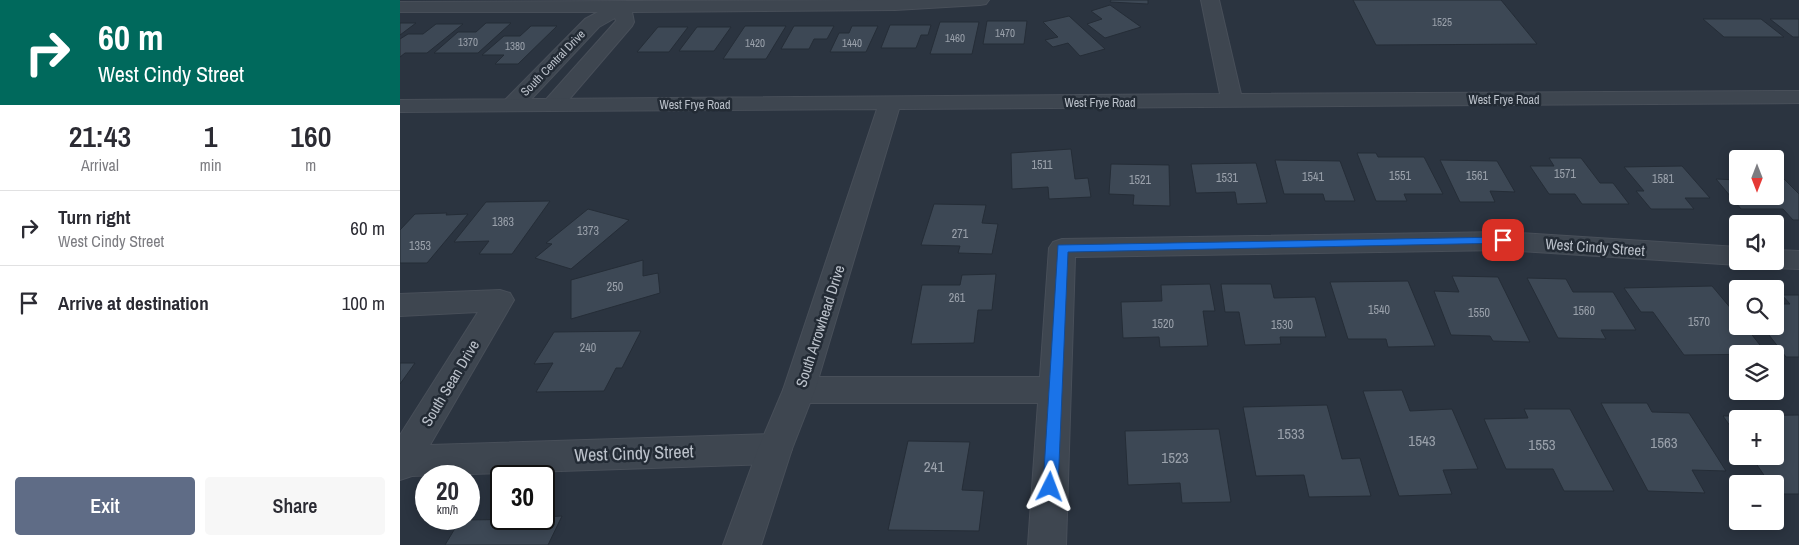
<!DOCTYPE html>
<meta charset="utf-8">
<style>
:root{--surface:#fff;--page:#f7f7f7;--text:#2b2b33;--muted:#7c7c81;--line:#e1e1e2;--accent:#5f6c86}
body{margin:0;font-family:"Archivo Narrow",sans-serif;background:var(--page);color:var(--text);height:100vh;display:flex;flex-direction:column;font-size:19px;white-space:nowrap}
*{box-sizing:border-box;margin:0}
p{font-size:16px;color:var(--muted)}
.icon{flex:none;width:28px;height:28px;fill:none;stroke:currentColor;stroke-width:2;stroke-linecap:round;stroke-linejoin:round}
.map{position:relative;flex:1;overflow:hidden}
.sheet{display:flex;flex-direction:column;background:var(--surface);width:400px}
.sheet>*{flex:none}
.banner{background:#00695c;color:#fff;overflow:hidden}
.needle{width:32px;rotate:180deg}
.fabs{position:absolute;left:1329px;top:150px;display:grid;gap:10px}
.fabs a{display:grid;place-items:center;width:55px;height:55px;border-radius:5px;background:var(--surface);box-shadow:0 2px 12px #0003;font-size:25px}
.speed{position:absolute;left:15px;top:465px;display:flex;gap:10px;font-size:25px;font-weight:700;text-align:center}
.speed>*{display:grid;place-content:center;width:65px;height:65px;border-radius:50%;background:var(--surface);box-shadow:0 2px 12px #0003;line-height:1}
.speed small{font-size:12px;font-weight:400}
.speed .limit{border:2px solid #111;border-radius:8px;background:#fff;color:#111}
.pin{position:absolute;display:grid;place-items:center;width:42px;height:42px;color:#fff;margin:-21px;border-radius:10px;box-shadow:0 2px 8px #0006}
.me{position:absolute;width:55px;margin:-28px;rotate:3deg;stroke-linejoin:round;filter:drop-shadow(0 0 4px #0008)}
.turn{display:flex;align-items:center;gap:18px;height:105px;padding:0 15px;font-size:22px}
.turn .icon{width:65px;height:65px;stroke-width:2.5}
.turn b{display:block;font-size:35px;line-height:42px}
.eta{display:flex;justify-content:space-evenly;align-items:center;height:85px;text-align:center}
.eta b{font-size:30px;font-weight:600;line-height:35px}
.action{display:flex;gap:10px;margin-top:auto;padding:10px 15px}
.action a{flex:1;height:58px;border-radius:5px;background:var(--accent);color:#fff;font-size:20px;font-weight:600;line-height:58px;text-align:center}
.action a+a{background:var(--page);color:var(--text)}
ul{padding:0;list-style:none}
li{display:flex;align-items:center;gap:15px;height:75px;padding:0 15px;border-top:1px solid var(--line)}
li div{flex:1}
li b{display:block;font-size:19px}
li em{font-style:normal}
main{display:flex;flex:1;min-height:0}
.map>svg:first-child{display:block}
.building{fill:#3d4855;stroke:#252d37}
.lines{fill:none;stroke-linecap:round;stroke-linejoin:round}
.minor-casing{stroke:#484f59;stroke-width:2}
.tertiary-casing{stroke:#484f59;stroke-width:2}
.minor{fill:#3e4650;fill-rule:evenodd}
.tertiary{fill:#3e4650;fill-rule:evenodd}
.route{fill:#1a73e8;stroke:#114b97}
.labels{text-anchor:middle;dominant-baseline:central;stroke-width:5;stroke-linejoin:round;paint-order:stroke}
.far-number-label{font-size:11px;fill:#9aa1ab}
.far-street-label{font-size:12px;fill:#bbc1ca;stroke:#232b35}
.number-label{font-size:12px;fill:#9aa1ab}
.street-label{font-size:15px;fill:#bbc1ca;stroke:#232b35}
.near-number-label{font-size:15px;fill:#9aa1ab}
.near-street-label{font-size:18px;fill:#bbc1ca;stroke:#232b35}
</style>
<main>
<section class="sheet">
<div class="banner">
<div class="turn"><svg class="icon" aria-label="right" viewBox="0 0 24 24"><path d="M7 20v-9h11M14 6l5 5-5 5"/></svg><div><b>60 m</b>West Cindy Street</div></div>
</div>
<div class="eta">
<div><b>21:43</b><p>Arrival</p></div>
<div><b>1</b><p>min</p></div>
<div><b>160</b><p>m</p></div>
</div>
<ul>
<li><svg class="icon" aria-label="right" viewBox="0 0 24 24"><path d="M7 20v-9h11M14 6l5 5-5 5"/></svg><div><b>Turn right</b><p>West Cindy Street</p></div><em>60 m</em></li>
<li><svg class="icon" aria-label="arrive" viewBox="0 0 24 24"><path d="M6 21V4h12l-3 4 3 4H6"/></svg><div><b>Arrive at destination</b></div><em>100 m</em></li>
</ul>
<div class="action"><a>Exit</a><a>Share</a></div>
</section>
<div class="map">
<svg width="1399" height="545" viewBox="0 0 1399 545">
<rect width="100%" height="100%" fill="#2b3440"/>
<path class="building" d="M711,0H748V4L710,2Z
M953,0H1101L1137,44L976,45Z
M710,5L741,27L705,38L687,24L702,19L691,11Z
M669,16L705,49L680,56L668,43L653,47L645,40L658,37L643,22Z
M1303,19H1361L1384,37H1324Z
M1370,19H1399V37H1393Z
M587,21H627L624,44H583Z
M540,22H579L572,54H530Z
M0,23H16L0,35Z
M86,23H111L78,53H34L58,32H76Z
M36,24H63L27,53H5L0,57V39L8,34H23Z
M490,25H531L528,35H521L516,48H481Z
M131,26H157L118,64H95L104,55H82L104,36H120Z
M345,26H386L366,59H323Z
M394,26H434L427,39H414L409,49H381Z
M452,26H478L466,52H430L439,33H449Z
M258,27H288L269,52H237Z
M297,27H331L314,51H279Z
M671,149L675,179L688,178L691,197L649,199L648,187L612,189L611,153Z
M957,153H976L978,157H1024L1043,194H1004L1007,201H976Z
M1149,158H1181L1200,183H1213L1229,204H1182L1175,194H1149L1130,166H1154Z
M875,160L940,161L955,201H925L923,194H884Z
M1040,160L1097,161L1115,192L1090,191L1095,202H1060Z
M856,163L867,203L837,204L835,192L796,193L791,164Z
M711,164L769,165L770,206L733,205L734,195L709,194Z
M1282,166L1310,198H1285L1294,209H1251L1236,191H1244L1224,167Z
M1375,175H1380L1399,194V220H1393L1383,209H1341L1316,179L1338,180V196H1375Z
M150,201L112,254H79L89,241L54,242L86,202Z
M534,204L586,205L582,223L598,224L592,254L558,253L560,246L521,245Z
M188,209L229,220L171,269L135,258L152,244L146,243Z
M15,214L47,213L46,215L68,214L27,263H0V230Z
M243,260V276L258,273L260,293L171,319V280Z
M596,274L592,310H578L574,343L511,344L522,285H560L562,275Z
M1052,276L1098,277L1130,342L1093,341L1090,336L1051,335L1034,291L1059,292Z
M1127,278L1166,279L1173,292H1213L1236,330H1201L1206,339L1158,338Z
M1008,281L1035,346L988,347L986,339H948L930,282Z
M810,284L815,311H803L808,346L760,347L759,337L723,338L721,302L762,301L761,285Z
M821,284H871L874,298L915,297L926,337H880L881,344L845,345L839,312H825Z
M1312,286L1338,317V326H1345L1367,354L1284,355L1253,312H1241L1224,288Z
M1382,295H1399V357H1386L1362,326H1375V304H1390Z
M241,331L222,368H216L204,391L136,392L153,363L134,364L154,332Z
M0,363H15L0,384Z
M1002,390L1010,411L1052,409L1078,469L1043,470L1052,494L999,496L963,391Z
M1201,403H1247L1252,412L1289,413L1326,471L1292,470L1305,493L1248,491Z
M927,405L942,459L960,458L971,496L909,497L904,475L856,476L843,407Z
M1124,409H1170L1214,491H1164L1153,469H1106L1084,419L1128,418Z
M1399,415V494H1377L1375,484H1370L1351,456H1375V419H1338V437L1323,416Z
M819,429L831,502L782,503L780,483L728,485L725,431Z
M508,441L570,442L562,490L584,491L579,531L488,530Z
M162,516L148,545H45L60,520L144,519V517Z"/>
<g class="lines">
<g class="minor-casing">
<path id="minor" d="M470,0H589L586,4L580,5L495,10L232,12L234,22L232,26L160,110L152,111L144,110L141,105L216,21L215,18L199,27L121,110L113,111L105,110L102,105L105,100L185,19L198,12H0V2Z
M1103,232L1338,247V261H1348L1338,265L1103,250L675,257L666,545H628L638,403H399L388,399L383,390L388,381L399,377H640L649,248L653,242L662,239Z
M1375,250L1399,251V269L1375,268L1365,266L1363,261H1375Z
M100,290L110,293L114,300L30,445L375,434L387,439L392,449L387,459L375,464L12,476L0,480V435L78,312L0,316V294Z"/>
</g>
<g class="tertiary-casing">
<path id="tertiary" d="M801,0H819L841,94L1399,91V103L499,109L415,390L392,449L361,545H323L358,449L383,390L477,109L0,112V100L820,94Z"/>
</g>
<use href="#minor" class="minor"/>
<use href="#tertiary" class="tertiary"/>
</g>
<path class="route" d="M1103,237L1108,240L1106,243L668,252L658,487L656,492L650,493L645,492L643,487L658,245Z"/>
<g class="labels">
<g class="far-number-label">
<text x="1042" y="22">1525</text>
<text x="605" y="33">1470</text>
<text x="555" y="38">1460</text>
<text x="68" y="42">1370</text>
<text x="355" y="43">1420</text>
<text x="452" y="43">1440</text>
<text x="115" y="46">1380</text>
</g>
<g class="far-street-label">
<text transform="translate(153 63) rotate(-46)">South Central Drive</text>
<text x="1104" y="100">West Frye Road</text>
<text x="700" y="103">West Frye Road</text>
<text x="295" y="105">West Frye Road</text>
</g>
<g class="number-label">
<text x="642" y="165">1511</text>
<text x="1165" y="174">1571</text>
<text x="1000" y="176">1551</text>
<text x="1077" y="176">1561</text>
<text x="913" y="177">1541</text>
<text x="827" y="178">1531</text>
<text x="1263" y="179">1581</text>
<text x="740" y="180">1521</text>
<text x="103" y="222">1363</text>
<text x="188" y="231">1373</text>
<text x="560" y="234">271</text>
<text x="20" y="246">1353</text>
<text x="215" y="287">250</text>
<text x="557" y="298">261</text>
<text x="979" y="310">1540</text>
<text x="1184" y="311">1560</text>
<text x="1079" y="313">1550</text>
<text x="1299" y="322">1570</text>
<text x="763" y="324">1520</text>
<text x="882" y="325">1530</text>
<text x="188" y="348">240</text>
</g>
<g class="street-label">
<text transform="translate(1195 247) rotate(4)">West Cindy Street</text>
<text transform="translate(420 326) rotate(-72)">South Arrowhead Drive</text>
<text transform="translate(50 383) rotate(-59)">South Sean Drive</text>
</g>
<g class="near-number-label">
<text x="891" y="433">1533</text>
<text x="1022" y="440">1543</text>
<text x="1264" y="442">1563</text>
<text x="1142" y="444">1553</text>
<text x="775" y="457">1523</text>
<text x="534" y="466">241</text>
</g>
<g class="near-street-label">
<text transform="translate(234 453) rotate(-2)">West Cindy Street</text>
</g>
</g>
</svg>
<div class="fabs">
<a><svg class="needle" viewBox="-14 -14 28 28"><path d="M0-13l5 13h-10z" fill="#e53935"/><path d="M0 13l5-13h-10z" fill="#7c7c81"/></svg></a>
<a><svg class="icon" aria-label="sound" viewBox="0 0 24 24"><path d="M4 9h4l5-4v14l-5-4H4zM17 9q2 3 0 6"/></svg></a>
<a><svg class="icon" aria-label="search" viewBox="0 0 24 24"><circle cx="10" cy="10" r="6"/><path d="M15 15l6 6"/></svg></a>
<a><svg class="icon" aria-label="layers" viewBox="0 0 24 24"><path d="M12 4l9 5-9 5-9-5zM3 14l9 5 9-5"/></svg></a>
<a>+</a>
<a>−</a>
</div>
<div class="speed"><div>20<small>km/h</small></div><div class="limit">30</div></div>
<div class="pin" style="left:1103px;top:240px;background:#d93025"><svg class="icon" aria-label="arrive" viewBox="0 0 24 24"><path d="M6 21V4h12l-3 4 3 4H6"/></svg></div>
<svg class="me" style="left:650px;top:487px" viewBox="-20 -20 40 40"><path d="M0-17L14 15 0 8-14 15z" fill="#1a73e8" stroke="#fff" stroke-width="4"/></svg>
</div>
</main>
